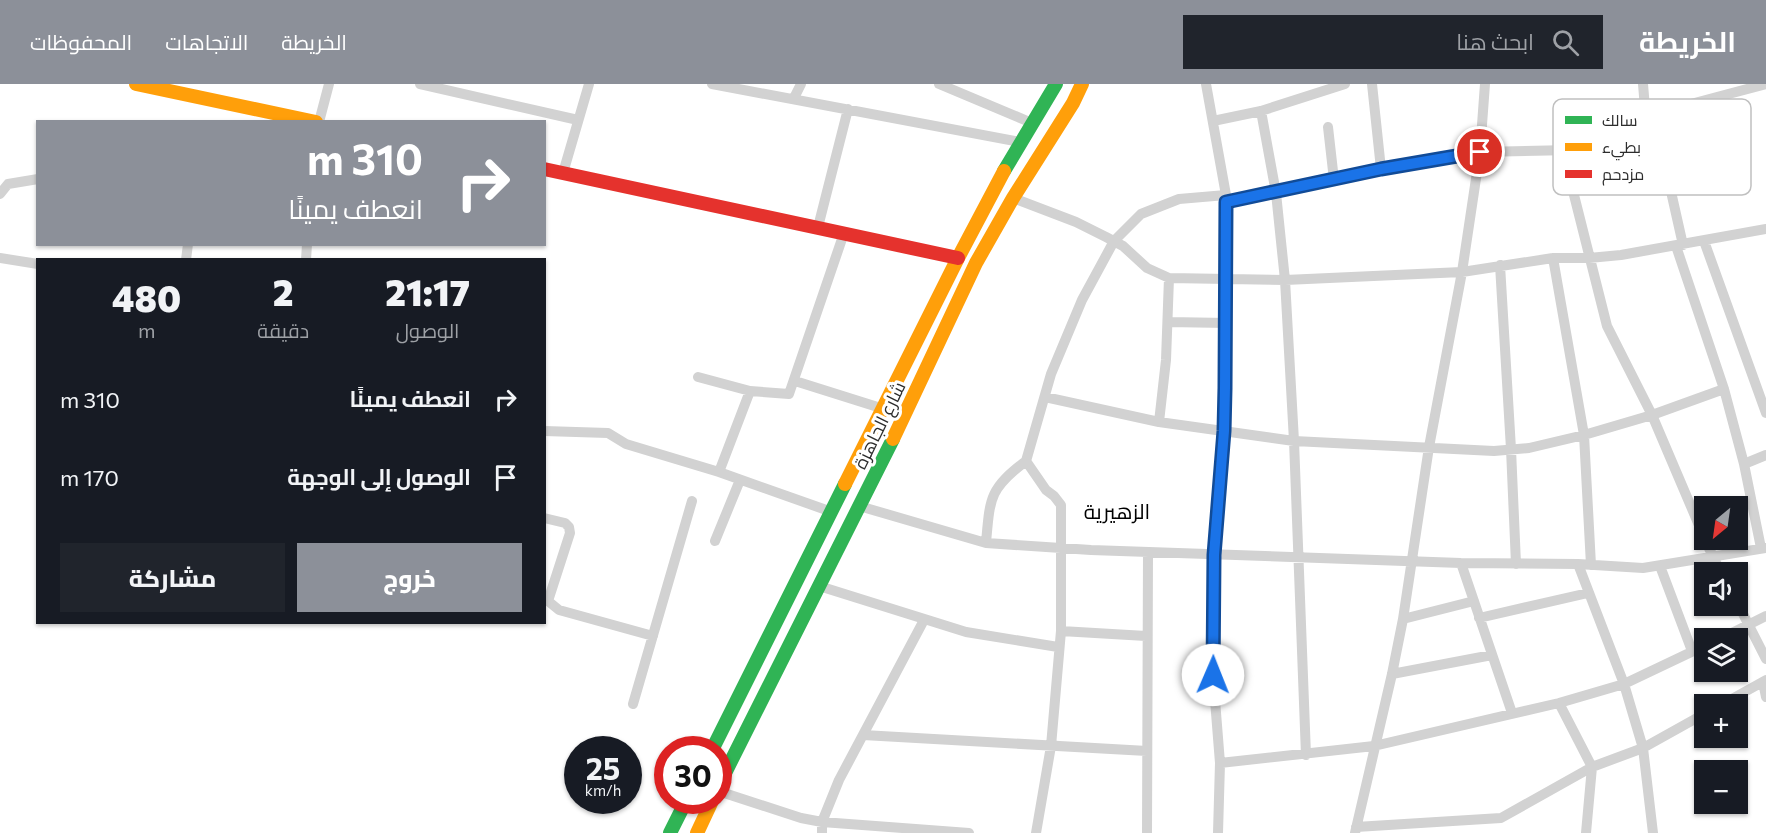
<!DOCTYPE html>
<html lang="ar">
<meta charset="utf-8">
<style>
:root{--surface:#171b24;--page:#20242c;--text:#f1f3f6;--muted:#9ea1a6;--accent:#8c9099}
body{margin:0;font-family:Commissioner,Cairo,sans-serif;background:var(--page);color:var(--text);direction:rtl;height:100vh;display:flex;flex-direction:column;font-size:22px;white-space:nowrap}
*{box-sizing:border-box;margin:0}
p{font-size:20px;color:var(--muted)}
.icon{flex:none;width:33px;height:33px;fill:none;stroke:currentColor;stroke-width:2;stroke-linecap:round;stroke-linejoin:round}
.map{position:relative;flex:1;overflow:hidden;direction:ltr}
.drawer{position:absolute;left:36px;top:174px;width:510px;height:366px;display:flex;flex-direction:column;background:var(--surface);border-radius:0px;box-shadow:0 2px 4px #0004;direction:rtl}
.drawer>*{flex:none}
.hud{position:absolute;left:36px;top:36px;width:510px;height:126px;border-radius:0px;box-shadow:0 2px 4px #0004;direction:rtl;background:#8c9099;color:#fff;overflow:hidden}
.needle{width:39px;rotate:209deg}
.tools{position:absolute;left:1694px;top:412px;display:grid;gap:12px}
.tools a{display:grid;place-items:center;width:54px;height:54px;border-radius:0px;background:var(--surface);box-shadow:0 2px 4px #0004;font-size:30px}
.speed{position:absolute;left:564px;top:652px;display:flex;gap:12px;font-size:30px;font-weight:700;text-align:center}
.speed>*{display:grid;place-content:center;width:78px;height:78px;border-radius:50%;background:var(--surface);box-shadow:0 2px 4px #0004;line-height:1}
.speed small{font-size:15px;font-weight:400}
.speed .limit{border:9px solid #d22;background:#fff;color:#111}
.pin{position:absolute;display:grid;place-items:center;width:51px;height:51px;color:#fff;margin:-26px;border:3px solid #fff;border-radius:50%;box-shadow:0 2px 6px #0007}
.me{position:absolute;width:66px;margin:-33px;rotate:1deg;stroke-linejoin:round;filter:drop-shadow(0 0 4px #0008)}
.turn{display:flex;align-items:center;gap:21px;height:126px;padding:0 24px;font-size:27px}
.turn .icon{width:78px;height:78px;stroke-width:2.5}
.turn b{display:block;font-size:42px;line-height:51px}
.eta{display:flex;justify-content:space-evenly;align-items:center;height:102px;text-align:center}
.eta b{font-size:36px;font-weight:800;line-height:42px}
.button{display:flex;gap:12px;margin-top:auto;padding:12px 24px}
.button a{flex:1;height:69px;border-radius:0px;background:var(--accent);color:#fff;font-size:24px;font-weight:800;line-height:69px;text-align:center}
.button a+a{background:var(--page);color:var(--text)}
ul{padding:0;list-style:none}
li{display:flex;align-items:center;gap:18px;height:78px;padding:0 24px}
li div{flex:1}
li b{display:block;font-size:22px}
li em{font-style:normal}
header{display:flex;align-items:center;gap:36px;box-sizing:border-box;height:84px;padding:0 30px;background:var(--accent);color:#fff}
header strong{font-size:28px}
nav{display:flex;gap:33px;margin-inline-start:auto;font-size:21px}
.search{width:420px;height:54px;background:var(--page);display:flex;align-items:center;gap:15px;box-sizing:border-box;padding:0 21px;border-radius:0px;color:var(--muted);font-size:22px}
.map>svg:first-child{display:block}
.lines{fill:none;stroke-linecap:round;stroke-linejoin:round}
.street{stroke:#d2d2d2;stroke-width:10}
.fast{stroke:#30b455;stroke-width:14}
.slow{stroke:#ff9f0a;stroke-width:14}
.jam{stroke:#e5322d;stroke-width:14}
.route-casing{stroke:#114b97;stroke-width:15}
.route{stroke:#1a73e8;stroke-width:10}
.labels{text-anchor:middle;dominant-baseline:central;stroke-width:6;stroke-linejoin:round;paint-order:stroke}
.street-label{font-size:18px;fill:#2d2d2d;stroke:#fff}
.quarter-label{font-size:21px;fill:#000;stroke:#fff}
.key{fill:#fff;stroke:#c0c0c0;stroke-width:1.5}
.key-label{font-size:16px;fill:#2d2d2d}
</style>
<header>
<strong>الخريطة</strong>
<div class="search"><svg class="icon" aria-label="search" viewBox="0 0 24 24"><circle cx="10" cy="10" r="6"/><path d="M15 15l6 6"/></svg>ابحث هنا</div>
<nav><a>الخريطة</a><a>الاتجاهات</a><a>المحفوظات</a></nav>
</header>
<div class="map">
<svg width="1766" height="749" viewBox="0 0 1766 749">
<rect width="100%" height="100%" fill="#fff"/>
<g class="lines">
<path class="street" d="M420,0L578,36
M712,0L1020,58
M939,0L1032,39
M1206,0L1226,111L1225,196L1227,239L1224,347L1214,471L1213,591L1220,679L1218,749
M1372,0L1381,85
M1643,0L1645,24
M794,14L801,0
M1652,23L1683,161
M1261,27L1276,109L1285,196L1294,357L1306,671
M1569,30L1574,111L1607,242L1652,331L1704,453
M1563,31L1687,21L1766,0
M1213,37L1261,27L1345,0
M319,38L329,0
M1328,43L1334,96
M563,89L589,0
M0,110L8,100L38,95
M1013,114L1076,138L1106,153L1123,162L1147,184L1169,194L1285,196L1462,188L1553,174H1589L1621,171L1766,145
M1226,118L1381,85L1480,68L1571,66
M818,143L848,25
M1704,157L1766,329
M1676,162L1724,305L1744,380L1761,464
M0,174L38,180
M1553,174L1584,351L1591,481
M186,176L188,160
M306,176L307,160
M1500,181L1511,365L1516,480
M1168,238L1227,239
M698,293L750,307L789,310L844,149
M795,297L884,325
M1045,313L1159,338L1294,357L1494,367L1529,364L1584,351L1652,331L1724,305
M1159,338L1166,276L1169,194
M544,347L608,349L626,360L719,388L832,428
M1744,380L1766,371
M719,388L750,307
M859,422L986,459L1091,466L1461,479L1578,480L1643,484L1766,464
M544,434L565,439L569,443L570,449L548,517L559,526L653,552
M1705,456L1721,489
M715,457L740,396
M986,459C990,414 989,405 1026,377
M1461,479L1512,629
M1578,480L1624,600L1643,664L1653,749
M1660,482L1692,567
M819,502L966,548L1058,563
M1737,518L1766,575
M1479,534L1588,509
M1403,535L1474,517
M1061,547L1146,552
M1720,555L1766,532
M1392,590L1492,571
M1763,598L1766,613
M1559,619L1592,683L1586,749
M633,620L692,417
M1721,621L1766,596
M863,651L1147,667
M1220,679L1374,662L1559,619L1624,600L1704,562
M718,707L801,734L822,738L969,749
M1356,743L1501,734L1592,683L1643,664L1704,630
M822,749V738L839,696L924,536
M1036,749L1051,662L1061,547V421L1054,412L1046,406L1026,377L1051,290L1082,216L1114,157L1141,130L1179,115L1226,111
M1147,749L1148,468
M1355,749L1392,590L1403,535L1429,363L1462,188L1480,68L1485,0"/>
<path class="fast" d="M1004,87L1056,0
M712,666L845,400
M718,703L893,355
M670,749L686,717"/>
<path class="slow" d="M136,0L316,38
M893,355L976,179L1013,114L1073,19L1082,0
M845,400L958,174L1004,87
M697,749L712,717"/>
<path class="jam" d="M544,85L958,174"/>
</g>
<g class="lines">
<g class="route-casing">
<path id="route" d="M1213,591L1214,471L1224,347L1225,304L1226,118L1381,85L1480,68"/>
</g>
<use href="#route" class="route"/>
</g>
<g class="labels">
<g class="street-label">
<text transform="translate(879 341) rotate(-64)">شارع الجاهزة</text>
</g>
<g class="quarter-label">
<text x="1117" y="426">الزهيرية</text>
</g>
</g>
<rect x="1553" y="15" width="198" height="96" rx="9" class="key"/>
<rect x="1565" y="32" width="27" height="8" fill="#30b455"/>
<rect x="1565" y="59" width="27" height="8" fill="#ff9f0a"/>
<rect x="1565" y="86" width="27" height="8" fill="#e5322d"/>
<g class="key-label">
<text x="1602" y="42">سالك</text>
<text x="1602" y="69">بطيء</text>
<text x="1602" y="96">مزدحم</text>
</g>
</svg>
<div class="tools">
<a><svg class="needle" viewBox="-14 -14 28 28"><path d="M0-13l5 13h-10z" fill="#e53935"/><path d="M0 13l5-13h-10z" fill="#9ea1a6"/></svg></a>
<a><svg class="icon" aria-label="sound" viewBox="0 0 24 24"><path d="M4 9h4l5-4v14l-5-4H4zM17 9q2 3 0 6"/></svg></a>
<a><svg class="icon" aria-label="layers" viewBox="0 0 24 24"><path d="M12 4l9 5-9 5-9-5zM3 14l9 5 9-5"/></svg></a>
<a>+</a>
<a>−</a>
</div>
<div class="speed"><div>25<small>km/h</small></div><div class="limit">30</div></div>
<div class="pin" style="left:1480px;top:68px;background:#d93025"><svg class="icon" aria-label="arrive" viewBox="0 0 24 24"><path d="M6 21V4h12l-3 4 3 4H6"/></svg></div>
<svg class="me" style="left:1213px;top:591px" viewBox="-20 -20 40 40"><circle r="19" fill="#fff"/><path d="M0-13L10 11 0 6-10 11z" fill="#1a73e8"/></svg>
<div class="hud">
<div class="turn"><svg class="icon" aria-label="right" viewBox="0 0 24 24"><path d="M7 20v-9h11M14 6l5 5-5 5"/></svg><div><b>310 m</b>انعطف يمينًا</div></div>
</div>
<section class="drawer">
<div class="eta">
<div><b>21:17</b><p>الوصول</p></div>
<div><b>2</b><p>دقيقة</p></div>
<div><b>480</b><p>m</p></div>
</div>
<ul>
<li><svg class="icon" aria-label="right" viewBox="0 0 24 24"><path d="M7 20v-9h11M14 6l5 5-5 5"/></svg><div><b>انعطف يمينًا</b></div><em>310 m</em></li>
<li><svg class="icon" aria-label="arrive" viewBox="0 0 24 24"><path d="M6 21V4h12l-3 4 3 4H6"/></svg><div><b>الوصول إلى الوجهة</b></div><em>170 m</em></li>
</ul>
<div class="button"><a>خروج</a><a>مشاركة</a></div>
</section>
</div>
